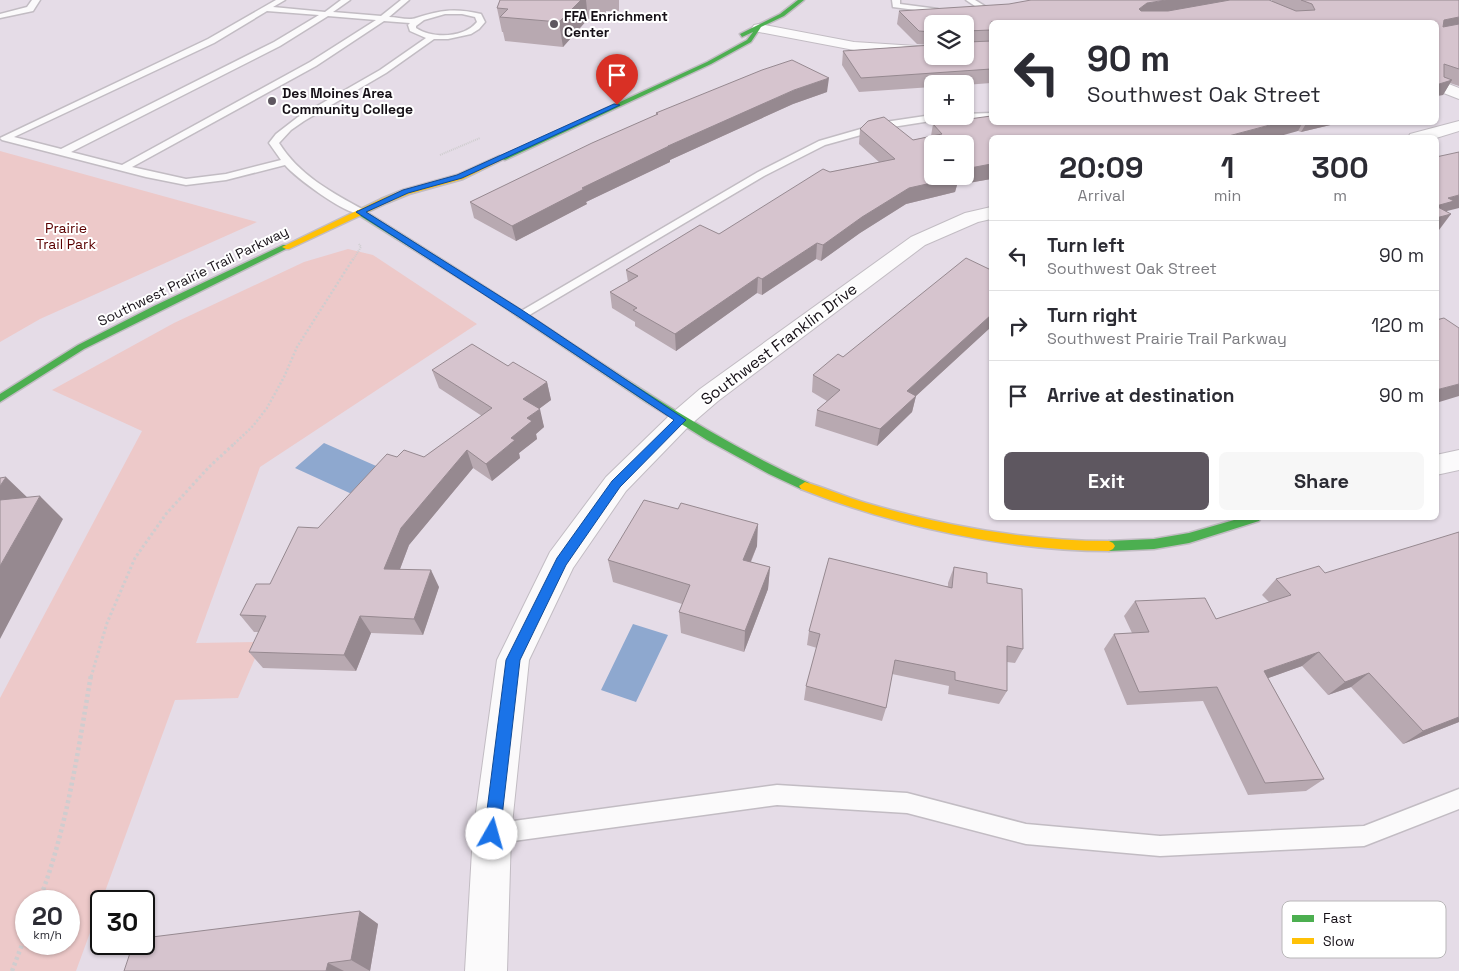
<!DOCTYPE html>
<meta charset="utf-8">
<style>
:root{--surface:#fff;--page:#f7f7f7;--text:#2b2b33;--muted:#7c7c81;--line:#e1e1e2;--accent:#5e5760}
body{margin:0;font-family:"Space Grotesk",sans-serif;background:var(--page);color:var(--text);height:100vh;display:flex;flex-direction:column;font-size:19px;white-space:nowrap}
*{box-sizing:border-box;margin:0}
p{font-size:16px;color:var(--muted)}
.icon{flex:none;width:28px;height:28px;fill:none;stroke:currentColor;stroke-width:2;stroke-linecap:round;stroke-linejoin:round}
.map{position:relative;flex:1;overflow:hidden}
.drawer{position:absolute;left:989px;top:135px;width:450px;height:385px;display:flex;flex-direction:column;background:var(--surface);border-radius:8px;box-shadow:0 1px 4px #0004}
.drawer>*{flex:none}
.top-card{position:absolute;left:989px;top:20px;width:450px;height:105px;border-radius:8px;box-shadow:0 1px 4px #0004;background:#fff;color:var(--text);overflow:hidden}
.controls{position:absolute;left:924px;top:15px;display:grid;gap:10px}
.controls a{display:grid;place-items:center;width:50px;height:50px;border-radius:8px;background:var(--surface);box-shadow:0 1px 4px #0004;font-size:25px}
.speed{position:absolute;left:15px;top:890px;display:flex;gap:10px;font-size:25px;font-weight:700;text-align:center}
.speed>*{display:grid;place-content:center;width:65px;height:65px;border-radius:50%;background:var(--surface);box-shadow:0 1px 4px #0004;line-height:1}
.speed small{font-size:12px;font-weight:400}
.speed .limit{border:2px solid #111;border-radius:8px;background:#fff;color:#111}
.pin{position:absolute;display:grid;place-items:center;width:42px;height:42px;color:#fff;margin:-51px -21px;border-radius:50% 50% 50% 0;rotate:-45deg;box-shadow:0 0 5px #0007}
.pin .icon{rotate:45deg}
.me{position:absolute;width:55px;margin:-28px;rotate:7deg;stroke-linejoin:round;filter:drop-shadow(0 0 4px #0008)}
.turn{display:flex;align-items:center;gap:18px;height:105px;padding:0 15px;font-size:22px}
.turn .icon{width:65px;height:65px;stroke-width:2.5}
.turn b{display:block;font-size:35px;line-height:42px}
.eta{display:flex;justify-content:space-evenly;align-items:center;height:85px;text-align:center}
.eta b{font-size:30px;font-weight:600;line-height:35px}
.cta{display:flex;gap:10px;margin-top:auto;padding:10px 15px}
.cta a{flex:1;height:58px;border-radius:8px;background:var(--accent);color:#fff;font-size:20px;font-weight:600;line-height:58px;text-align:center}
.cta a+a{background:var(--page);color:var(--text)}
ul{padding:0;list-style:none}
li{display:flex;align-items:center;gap:15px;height:70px;padding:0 15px;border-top:1px solid var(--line)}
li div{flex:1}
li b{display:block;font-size:19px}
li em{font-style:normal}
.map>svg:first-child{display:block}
.green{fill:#edc9c9;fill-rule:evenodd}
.water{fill:#8ea8cf}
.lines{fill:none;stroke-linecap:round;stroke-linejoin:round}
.lane-casing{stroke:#c2bcc3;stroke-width:3}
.street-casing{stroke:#c2bcc3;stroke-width:2}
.fast-casing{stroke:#c2bcc3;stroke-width:3}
.slow-casing{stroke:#c2bcc3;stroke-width:3}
.path-far3{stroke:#cfcdcf;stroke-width:2;stroke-dasharray:1 1;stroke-linecap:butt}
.path-far2{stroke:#cfcdcf;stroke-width:2.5;stroke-dasharray:2 2;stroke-linecap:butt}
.path-far1{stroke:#cfcdcf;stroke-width:3;stroke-dasharray:2.5 2.5;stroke-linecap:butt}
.path{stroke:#cfcdcf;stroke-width:4.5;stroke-dasharray:3 3;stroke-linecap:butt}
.lane{fill:#fbfafb;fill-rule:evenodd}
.street{fill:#fbfafb;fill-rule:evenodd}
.fast{fill:#4caf50;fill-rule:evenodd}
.slow{fill:#ffc107;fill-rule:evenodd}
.wall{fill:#b8a9b1;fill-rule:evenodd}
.shaded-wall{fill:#968990}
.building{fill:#d6c4ce;stroke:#968990}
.route{fill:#1a73e8;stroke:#114b97}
.poi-dot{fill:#5e5760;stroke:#fff;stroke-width:2}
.labels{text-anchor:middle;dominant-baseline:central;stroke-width:4;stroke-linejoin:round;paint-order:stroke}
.far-poi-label{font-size:14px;font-weight:bold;fill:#161017;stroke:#fff;text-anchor:start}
.far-park-label{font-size:14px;fill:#5a0000;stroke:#fff}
.far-street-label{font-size:14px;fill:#161017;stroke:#fff}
.street-label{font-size:16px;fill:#161017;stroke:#fff}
.key{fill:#fff;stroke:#b9b7b9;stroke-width:1}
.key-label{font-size:14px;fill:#161017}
</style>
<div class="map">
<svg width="1459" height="971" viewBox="0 0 1459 971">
<rect width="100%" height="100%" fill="#e5dce7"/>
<path class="green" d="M0,151L257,222L40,319L0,342Z
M348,249L373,255L477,324L260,467L196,643L262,642L238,698L175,700L76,971H0V698L142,431L52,390L174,323L304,262ZM26,901H69V944H26Z"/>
<path class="water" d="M324,443L383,469L354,495L295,468Z
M633,624L668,635L636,702L601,690Z"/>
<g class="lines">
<g class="lane-casing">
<path id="lane" d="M32,0H40L33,11L0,18V14L27,7Z
M276,0H285L273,7L325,12L341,0H350L333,12L381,16L401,0H409L389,17C397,17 409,21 416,18C441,10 455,8 481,14L485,22L479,29L471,34L448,39H434L386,73L304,121L291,130L279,143C299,175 331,192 364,210L365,212L364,214C349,218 295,177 285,165L226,180L186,185L146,177L2,140L0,138L208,39ZM267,11L319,15L274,42L61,149L14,137L214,43ZM445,14H462L475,17L477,22C464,38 433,39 416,28V26L424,20ZM328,16L376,20L310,62L122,165L71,152L280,46ZM384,21L410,23L408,25L410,31L426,38L380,70L298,117L276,134L269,143L281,160L226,174L186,179L132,167L316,66Z
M892,0H900V4L938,9L942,11L938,13L893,7Z
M966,0H975L988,8L981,10Z
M991,113V119L937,120L886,128L825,145L764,176L526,317H518L516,314L758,172L819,141L885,122L932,115L965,116V114Z
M777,785L907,793L1026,824L1160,836L1364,826L1459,789V809L1364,846L1160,856L1026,844L907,813L777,805L492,844L485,841L482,834L485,827L492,824Z"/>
</g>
<g class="street-casing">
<path id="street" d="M759,24L854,42L932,47V55L854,50L754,31L752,28L754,25Z
M1436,79L1459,88V99L1436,90Z
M1459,121V131L1436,138H1408L1410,134Z
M991,207V219L978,222L925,245L718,401L689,426L626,491L573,568L529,660L511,834L507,971H465L473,834L497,660L550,552L606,477L671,414L700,389L911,237L965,213Z
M1459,450V470L1436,475V455Z"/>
</g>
<g class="fast-casing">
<path id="fast" d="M798,0H804L784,16L761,27L751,42L711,64L505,160L498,158L707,62L747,40L753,32L742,37L740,34L780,14Z
M357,210H363C422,247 481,284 539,322C627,380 713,439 809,483L811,486L809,489H801L769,474L707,440L646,402L483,293L357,214Z
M283,245H286L290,247L84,349L0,402V394L78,345L154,306Z
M1241,518H1261L1259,521L1189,543L1154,549L1109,551L1105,549L1103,546L1105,543L1109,541L1154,539L1189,533Z"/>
</g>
<g class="slow-casing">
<path id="slow" d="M499,156L506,158L463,179L409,194L387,203L289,249H286L282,247L381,199L403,190L457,175Z
M805,482C826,488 845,497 866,503C944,526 1028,541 1109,541L1113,543L1115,546L1113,549L1109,551C1009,551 894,526 801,489L799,486Z"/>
</g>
<path class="path-far3" d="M440,155L480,138
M353,260L361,247L359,244"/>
<path class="path-far2" d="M234,444L253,426L267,408L284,377L297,347L353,259"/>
<path class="path-far1" d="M91,677L107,623L135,558L166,514L209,467L235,443"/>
<path class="path" d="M39,901C67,829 78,751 91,675
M12,971L26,934"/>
<use href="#lane" class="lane"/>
<use href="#street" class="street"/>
<use href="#fast" class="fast"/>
<use href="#slow" class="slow"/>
</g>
<path class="wall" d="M500,0H619V11H606V19H588L563,47L505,41L503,32H502L497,8Z
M1272,0H1459V86L1450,83L1443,95L1436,96V22H991V83L965,85V84H932V87L859,92L842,65L843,51L930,45L917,44L897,24L899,11L1272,1ZM932,24L965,56H932Z
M827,92L793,104L670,160V162L586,202L587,204L516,241L474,218L470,202L656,115V113Z
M1122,122H1343L1301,132L1298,131L991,138V179L957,185L955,192L906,204L860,233L821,261L816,259L762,295L757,293L676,351L635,326V322L612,308L610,292L628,282L626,270L719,234L830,172L879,162L859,144L860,129L913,140L931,136L933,124H1097Z
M991,270V327L916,396L912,412L877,446L815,426L817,410L827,401L812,392L813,375Z
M508,366L547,382L551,400L539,409L544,427L536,434L537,439L519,453L520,458L492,481L473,468L409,545L400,569L439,587L423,635L371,633L356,671L263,668L249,652L259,632H254L240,615L270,584L318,528L397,457H424L482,416L439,388L432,370Z
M757,546L751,562L770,567L768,589L744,652L681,633L679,612L682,604L613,582L608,560Z
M954,567L987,583L1023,649L1015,663L1007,662V691L999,704L948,694L949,686L892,674L886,708L882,721L804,700L806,686L817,648L807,645L809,631L948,586V583Z
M1276,579L1459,722L1403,744L1351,687L1328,695L1302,666L1268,678L1324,779L1306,791L1248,795L1203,701L1127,705L1104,649L1114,634L1132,633L1124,616L1135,601L1216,619L1269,602L1262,595Z
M360,911L378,924L370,971H124Z"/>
<path class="shaded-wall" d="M581,0H586L588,19L563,47L559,22Z
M1166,0H1232L1134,22L1139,9L1147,3Z
M1459,17V28L1436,33L1444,20Z
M829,78L827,92L793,104L670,160V162L586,202L587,204L516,241L512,226L582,188L668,146L794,90Z
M1452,80L1443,95L1436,96V85Z
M1281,122H1303L1298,131L1273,138H1221Z
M1307,122H1343L1301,132Z
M991,164V179L957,185L955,192L906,204L860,233L821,261L823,245L862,217L909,188L950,176H965V169Z
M1459,195V208L1447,211L1443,216L1451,214L1439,230L1436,231V206L1448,198Z
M817,243L816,259L762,295V279Z
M758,277L757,293L676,351L675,334Z
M991,315V327L904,407L907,391Z
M547,382L551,400L528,417L523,399Z
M1459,384V396L1436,403V390Z
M916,396L912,412L877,446L880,429Z
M540,409L544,427L536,434L537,439L519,453L520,458L492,481L486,464L511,438L527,418Z
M467,450L473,468L409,545L394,585L384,569L401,528Z
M6,477L30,500L0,509V486Z
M40,496L63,519L0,639V566Z
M758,524L757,546L742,582L743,560Z
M770,567L768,589L744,652L745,631Z
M431,570L439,587L423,635L414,619Z
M360,616L371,633L356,671L344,655Z
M1319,652L1302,666L1249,685L1264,671Z
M1369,673L1351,687L1328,695L1345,682Z
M1459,717V722L1403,744L1423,731Z
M360,911L378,924L370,971L351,960Z
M328,963L344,971H326Z"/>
<path class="building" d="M500,0H581L559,22L500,17L508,9L497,8Z
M1031,0H1166L1147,3L1139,9L1141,11H1168L1230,0H1269L1296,11L1315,10L1312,4L1301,0H1459V17L1444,20L1443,27L1459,24V69L1444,64V77L1452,80L1436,85V22H991V30L966,31V40L968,42L991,41V69L861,78L843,51L932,45V56H965V24H932V32L919,31L899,11L1009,4Z
M792,60L829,78L794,90L668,146H669L582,188L584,189L512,226L470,202L592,143L658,114L656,113L762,70Z
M991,116V122H1095L1097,124L1122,122H1281L1221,138H991V164L965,169V144H932V176L958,177L909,188L862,217L823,245L817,243L762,279L758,277L675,334L633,310L637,308L610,292L638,276L626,270L700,225L719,234L823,169L830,172L895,159L860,129L868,121L884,117L913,140L942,134L933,124Z
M1459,152V195L1448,198L1454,201L1436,206V157Z
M1436,206L1451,214L1436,218Z
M966,258L991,270V315L907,391L916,396L880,429L817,410L840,390L813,375L838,354L843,357Z
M1444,318L1459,328V384L1436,390V320Z
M472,344L508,366L513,362L547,382L523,399L540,409L527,418L532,421L511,438L515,440L486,464L467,450L401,528L384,569L431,570L414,619L360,616L344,655L249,652L266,616L240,615L256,584H270L298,527L318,528L387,454L397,457L404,450L424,457L492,408L432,370Z
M6,477L0,486V478Z
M40,496L0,566V500Z
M644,500L678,509L681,503L758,524L743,560L770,567L745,631L679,612L690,585L608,560Z
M1459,532V717L1423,731L1369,673L1345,682L1319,652L1264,671L1324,779L1265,783L1217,687L1139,692L1114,634L1149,632L1135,601L1205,598L1216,619L1291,595L1276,579L1319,566L1325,573Z
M829,558L952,588L954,567L987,573V583L1022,589L1023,649L1007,646V691L955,680V672L895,660L886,708L806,686L820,634L809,631Z
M360,911L351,960L328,963L326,971H124L133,944H144V938Z"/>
<path class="route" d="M614,104L620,105L462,178L408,193L366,212L525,312L686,420L620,487L566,565L520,660L500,834L498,840L492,842L487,840L484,834L506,660L557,558L612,481L674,420L519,317L356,212L403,190L457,175Z"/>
<g class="poi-dot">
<circle cx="554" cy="24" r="5"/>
<circle cx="272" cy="101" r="5"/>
</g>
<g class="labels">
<g class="far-poi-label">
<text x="564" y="16">FFA Enrichment<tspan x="564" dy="16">Center</tspan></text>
<text x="282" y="93">Des Moines Area<tspan x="282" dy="16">Community College</tspan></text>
</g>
<g class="far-park-label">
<text x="66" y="228">Prairie<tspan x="66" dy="16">Trail Park</tspan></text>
</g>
<g class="far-street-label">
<text transform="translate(193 276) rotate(-26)">Southwest Prairie Trail Parkway</text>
</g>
<g class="street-label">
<text transform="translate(779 344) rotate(-37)">Southwest Franklin Drive</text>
</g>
</g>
<rect x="1282" y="901" width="164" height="57" rx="8" class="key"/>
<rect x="1292" y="915" width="22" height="7" fill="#4caf50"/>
<rect x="1292" y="938" width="22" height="6" fill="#ffc107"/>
<g class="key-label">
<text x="1323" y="923">Fast</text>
<text x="1323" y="946">Slow</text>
</g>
</svg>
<div class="controls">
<a><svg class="icon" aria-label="layers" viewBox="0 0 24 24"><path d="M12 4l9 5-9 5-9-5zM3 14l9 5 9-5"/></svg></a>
<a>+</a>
<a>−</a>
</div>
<div class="speed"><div>20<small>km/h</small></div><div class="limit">30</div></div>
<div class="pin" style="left:617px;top:105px;background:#d93025"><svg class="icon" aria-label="arrive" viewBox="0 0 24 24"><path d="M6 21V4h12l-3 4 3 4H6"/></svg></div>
<svg class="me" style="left:492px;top:834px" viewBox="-20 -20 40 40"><circle r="19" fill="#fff"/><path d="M0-13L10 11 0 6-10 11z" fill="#1a73e8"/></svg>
<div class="top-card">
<div class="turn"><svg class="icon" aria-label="left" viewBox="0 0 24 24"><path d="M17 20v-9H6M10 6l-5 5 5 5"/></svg><div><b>90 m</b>Southwest Oak Street</div></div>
</div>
<section class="drawer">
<div class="eta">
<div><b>20:09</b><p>Arrival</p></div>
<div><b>1</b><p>min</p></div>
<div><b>300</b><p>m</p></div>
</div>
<ul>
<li><svg class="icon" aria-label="left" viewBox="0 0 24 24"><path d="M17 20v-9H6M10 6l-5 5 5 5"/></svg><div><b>Turn left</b><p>Southwest Oak Street</p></div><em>90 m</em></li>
<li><svg class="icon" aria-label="right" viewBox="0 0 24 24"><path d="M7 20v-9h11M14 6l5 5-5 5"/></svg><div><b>Turn right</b><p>Southwest Prairie Trail Parkway</p></div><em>120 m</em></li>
<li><svg class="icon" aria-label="arrive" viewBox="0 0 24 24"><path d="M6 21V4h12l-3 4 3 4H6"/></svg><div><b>Arrive at destination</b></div><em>90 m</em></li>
</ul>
<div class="cta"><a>Exit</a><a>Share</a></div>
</section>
</div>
